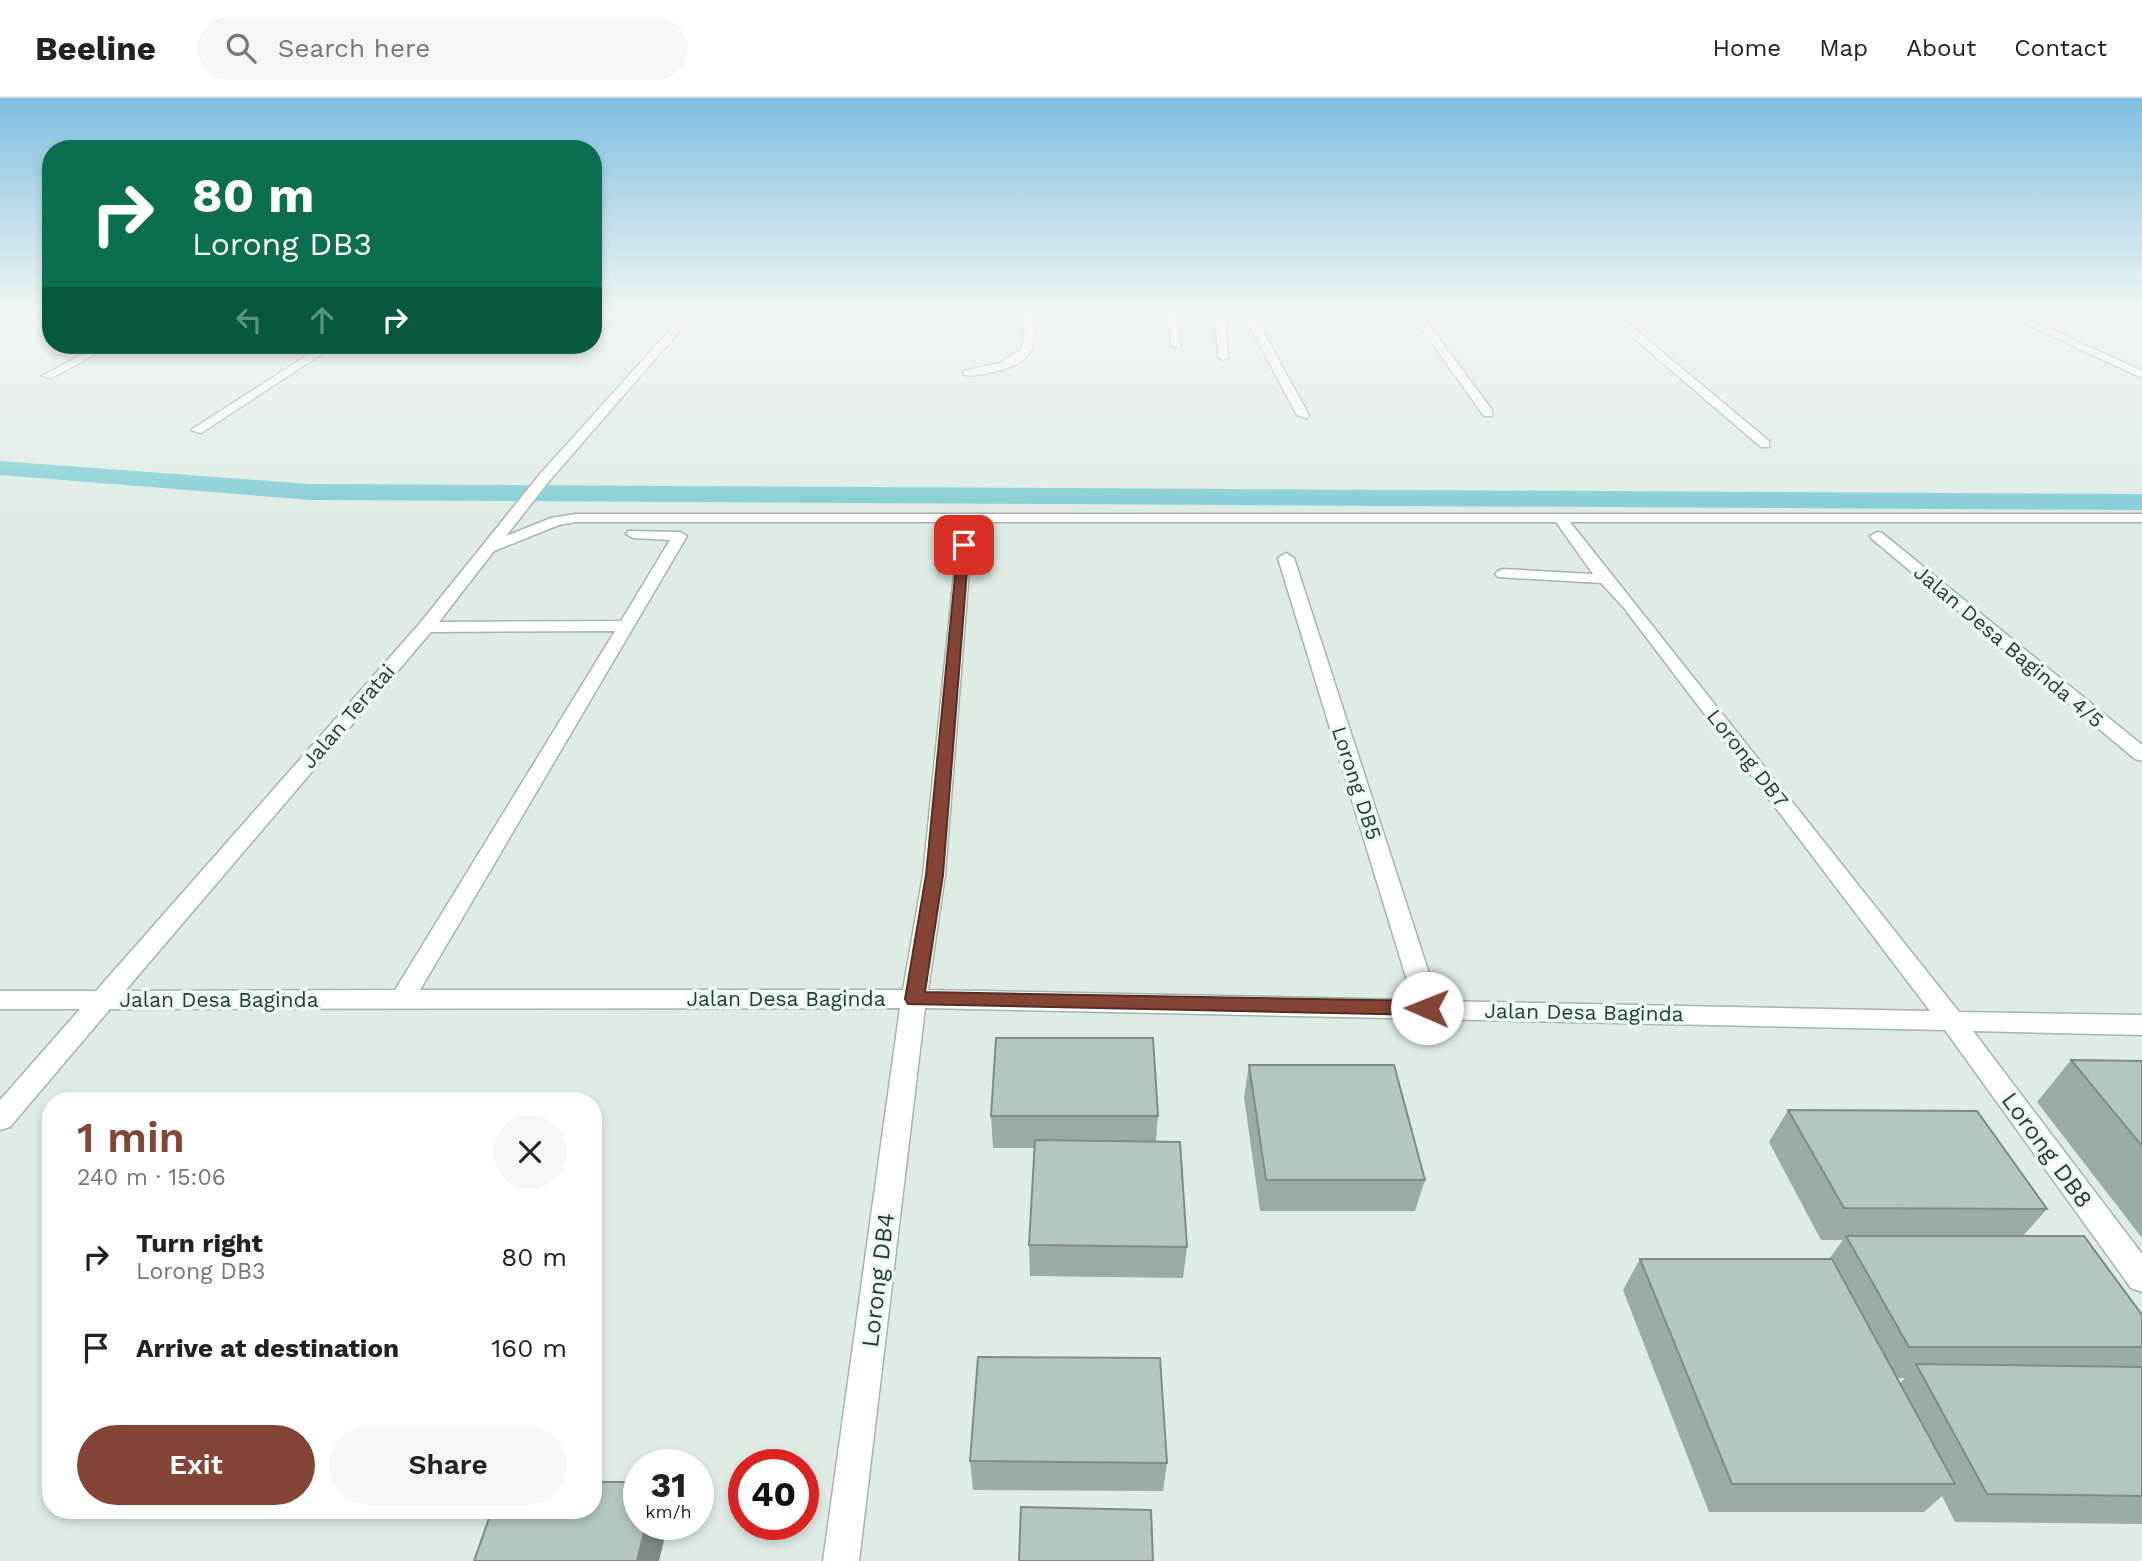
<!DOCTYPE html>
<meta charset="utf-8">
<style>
:root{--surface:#fff;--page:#f6f6f6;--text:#222;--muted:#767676;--line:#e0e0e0;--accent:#844436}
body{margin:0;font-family:"Work Sans",sans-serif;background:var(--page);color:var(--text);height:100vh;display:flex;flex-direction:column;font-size:26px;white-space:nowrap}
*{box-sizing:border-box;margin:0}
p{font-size:23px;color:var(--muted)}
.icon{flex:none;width:38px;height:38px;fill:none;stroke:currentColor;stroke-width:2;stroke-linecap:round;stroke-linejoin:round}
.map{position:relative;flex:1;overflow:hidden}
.panel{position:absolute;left:42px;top:994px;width:560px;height:427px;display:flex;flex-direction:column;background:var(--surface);border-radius:28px;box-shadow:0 4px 10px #0003}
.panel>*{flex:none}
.hud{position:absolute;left:42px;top:42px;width:560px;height:214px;border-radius:28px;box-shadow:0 4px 10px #0003;background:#0b6e4f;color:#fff;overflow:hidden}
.speed{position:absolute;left:623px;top:1351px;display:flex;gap:14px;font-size:35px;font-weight:700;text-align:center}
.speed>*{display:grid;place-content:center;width:91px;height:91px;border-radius:50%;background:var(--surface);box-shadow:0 4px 10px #0003;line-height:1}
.speed small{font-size:18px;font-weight:400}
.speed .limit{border:10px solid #d22;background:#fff;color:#111}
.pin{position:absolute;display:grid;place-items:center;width:60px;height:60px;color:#fff;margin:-30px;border-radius:14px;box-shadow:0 4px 10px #0006}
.me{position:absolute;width:77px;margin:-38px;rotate:271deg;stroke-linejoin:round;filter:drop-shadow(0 0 5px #0008)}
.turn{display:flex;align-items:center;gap:24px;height:147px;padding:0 35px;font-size:32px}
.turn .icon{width:91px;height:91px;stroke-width:2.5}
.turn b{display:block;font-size:49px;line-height:60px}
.lanes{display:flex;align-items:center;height:66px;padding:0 35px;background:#0003;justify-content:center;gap:35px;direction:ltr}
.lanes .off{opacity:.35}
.round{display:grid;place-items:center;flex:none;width:74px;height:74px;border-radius:37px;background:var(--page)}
.summary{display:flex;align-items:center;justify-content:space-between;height:119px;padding:0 35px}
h1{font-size:42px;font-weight:600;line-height:52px;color:var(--accent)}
.primary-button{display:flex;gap:14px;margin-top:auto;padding:14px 35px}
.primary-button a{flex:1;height:80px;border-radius:42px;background:var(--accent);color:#fff;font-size:28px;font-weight:600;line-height:80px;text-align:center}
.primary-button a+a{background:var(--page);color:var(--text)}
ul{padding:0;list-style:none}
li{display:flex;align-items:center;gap:21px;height:91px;padding:0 35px}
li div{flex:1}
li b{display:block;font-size:26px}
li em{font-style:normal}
header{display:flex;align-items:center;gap:42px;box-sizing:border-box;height:98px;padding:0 35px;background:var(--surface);border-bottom:2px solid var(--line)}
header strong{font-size:33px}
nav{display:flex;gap:38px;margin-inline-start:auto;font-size:24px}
.search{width:490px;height:63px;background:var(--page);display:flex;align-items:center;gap:18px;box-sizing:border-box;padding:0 24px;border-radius:38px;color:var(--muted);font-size:26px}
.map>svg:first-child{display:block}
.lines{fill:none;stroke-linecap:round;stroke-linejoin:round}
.canal{fill:#83cdd5;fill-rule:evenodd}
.minor-casing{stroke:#a2b4ac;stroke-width:3}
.minor{fill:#fff;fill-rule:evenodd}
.wall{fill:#9baba3;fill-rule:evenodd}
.shaded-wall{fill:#7e8b85}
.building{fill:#b4c7be;stroke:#7e8b85;stroke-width:2}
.route{fill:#844436;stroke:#562c23;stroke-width:2}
.labels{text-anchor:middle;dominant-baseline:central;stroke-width:7;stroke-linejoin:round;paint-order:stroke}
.street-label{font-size:21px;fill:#1f3d33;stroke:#f0f8f3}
.near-street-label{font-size:24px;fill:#1f3d33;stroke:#f0f8f3}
</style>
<header>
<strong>Beeline</strong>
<div class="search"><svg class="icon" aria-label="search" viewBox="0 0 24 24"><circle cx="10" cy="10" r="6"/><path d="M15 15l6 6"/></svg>Search here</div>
<nav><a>Home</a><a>Map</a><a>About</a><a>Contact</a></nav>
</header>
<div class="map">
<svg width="2142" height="1463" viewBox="0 0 2142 1463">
<rect width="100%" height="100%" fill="#dfece5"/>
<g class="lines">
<path class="canal" d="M0,363L311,386L2142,396V412L311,402L0,377Z"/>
<g class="minor-casing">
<path id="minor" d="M688,212H698L550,382L506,438L551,420L576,416H2142V424H1570L1959,914L2142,917V937L1973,933L2142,1156V1194L2131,1190L1945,932L925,910L859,1463H823L900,910L110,911L10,1029L0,1032V1002L80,911H0V893H96L420,525L540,376ZM576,424H1556L1593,476L1503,471L1498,473L1495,476L1498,479L1601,485L1624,510L1930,913L1438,903L1294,460L1286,455L1278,460L1413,902L928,892L945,777L971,447L964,443L957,447L923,777L903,892H420L687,438L680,434L628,433L626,436L633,440L670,442L621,523L439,524L494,453L559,427ZM615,533L395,892L125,893L431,534Z
M1023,212H1033C1037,248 1035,264 997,273C986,275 974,279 964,277V273L1000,265L1021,252L1025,237Z
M1166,212H1176L1181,250L1172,248Z
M1229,212H1241L1226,223L1228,259L1223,262L1218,259L1216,222Z
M1241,212H1251L1309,317L1307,320L1297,317Z
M1408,212H1418L1492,312V318H1484Z
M1601,212H1612L1769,343V349H1761Z
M1721,212H1733L1737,216L1732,219Z
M1996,212H2009L2142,273V280Z
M100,247H112L52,280L42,278Z
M323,247H335L201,335L191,332Z
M1877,434L1882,435L2142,647V663L2135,661L1872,441L1870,438Z"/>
</g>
<use href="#minor" class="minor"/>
</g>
<path class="wall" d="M2071,962L2142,963V1140L2037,1004Z
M1249,967L1425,1082L1415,1113H1260L1244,999Z
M1788,1012L2047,1111L2023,1138L2142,1217V1426L1955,1424L1942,1398L1924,1414H1709L1623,1192L1640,1161H1829L1843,1142H1821L1769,1044ZM1897,1280H1905L1900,1285Z
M991,1018H1158L1156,1043L1187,1149L1183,1180L1030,1178L1029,1147L1034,1050H993Z
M970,1363L1167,1365L1163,1393L973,1392Z"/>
<path class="shaded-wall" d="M646,1426H668L659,1463H637Z"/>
<path class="building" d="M996,940H1153L1158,1018H991Z
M2071,962L2142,963V1048Z
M1249,967H1394L1425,1082H1266Z
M1788,1012L1977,1013L2047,1111L1844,1110Z
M1035,1042L1180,1044L1187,1149L1029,1147Z
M1846,1138H2084L2142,1217V1249H1909Z
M1640,1161H1832L1955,1386H1732Z
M978,1259L1160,1260L1167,1365L970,1363Z
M1916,1266L2142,1269V1398L1987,1396Z
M593,1384H639V1426H646L637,1463H474L492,1412H593Z
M1021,1409L1151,1412L1153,1463H1019Z"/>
<linearGradient id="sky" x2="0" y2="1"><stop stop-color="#7fbee0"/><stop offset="0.51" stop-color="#f1f6f3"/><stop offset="1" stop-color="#f1f6f3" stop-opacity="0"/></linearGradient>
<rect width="2142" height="417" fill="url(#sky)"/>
<path class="route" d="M964,444L969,447L943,777L925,894L1427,903L1434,905L1437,910L1434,915L1427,917L908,906L905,901L926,777L958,447Z"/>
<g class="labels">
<g class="street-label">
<text transform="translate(2009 548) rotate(40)">Jalan Desa Baginda 4/5</text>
<text transform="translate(348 618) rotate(-49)">Jalan Teratai</text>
<text transform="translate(1748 660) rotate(52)">Lorong DB7</text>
<text transform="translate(1357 685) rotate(72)">Lorong DB5</text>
<text x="786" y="900">Jalan Desa Baginda</text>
<text x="219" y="901">Jalan Desa Baginda</text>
<text transform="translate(1584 914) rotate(1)">Jalan Desa Baginda</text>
</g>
<g class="near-street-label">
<text transform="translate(2047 1052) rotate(54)">Lorong DB8</text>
<text transform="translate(878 1182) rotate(-83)">Lorong DB4</text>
</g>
</g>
</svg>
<div class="speed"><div>31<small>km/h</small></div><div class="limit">40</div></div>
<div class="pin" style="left:964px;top:447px;background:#d93025"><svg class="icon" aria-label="arrive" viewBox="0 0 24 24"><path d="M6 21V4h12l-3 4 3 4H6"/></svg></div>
<svg class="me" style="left:1427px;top:910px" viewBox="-20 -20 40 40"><circle r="19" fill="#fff"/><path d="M0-13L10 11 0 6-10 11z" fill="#844436"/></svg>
<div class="hud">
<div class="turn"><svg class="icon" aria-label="right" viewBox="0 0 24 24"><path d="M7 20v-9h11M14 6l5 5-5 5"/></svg><div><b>80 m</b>Lorong DB3</div></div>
<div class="lanes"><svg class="icon off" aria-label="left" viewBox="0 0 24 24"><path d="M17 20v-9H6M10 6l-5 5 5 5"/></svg><svg class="icon off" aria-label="ahead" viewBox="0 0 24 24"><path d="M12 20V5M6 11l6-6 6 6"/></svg><svg class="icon" aria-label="right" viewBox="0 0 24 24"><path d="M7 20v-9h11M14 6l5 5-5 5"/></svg></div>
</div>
<section class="panel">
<div class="summary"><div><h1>1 min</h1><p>240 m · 15:06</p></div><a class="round"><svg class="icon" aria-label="close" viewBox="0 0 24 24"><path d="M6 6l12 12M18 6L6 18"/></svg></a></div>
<ul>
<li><svg class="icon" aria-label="right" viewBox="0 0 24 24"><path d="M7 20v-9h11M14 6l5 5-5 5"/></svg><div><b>Turn right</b><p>Lorong DB3</p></div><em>80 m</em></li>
<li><svg class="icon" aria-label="arrive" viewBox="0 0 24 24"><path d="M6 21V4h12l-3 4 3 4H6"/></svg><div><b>Arrive at destination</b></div><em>160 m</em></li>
</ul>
<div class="primary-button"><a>Exit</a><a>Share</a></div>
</section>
</div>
